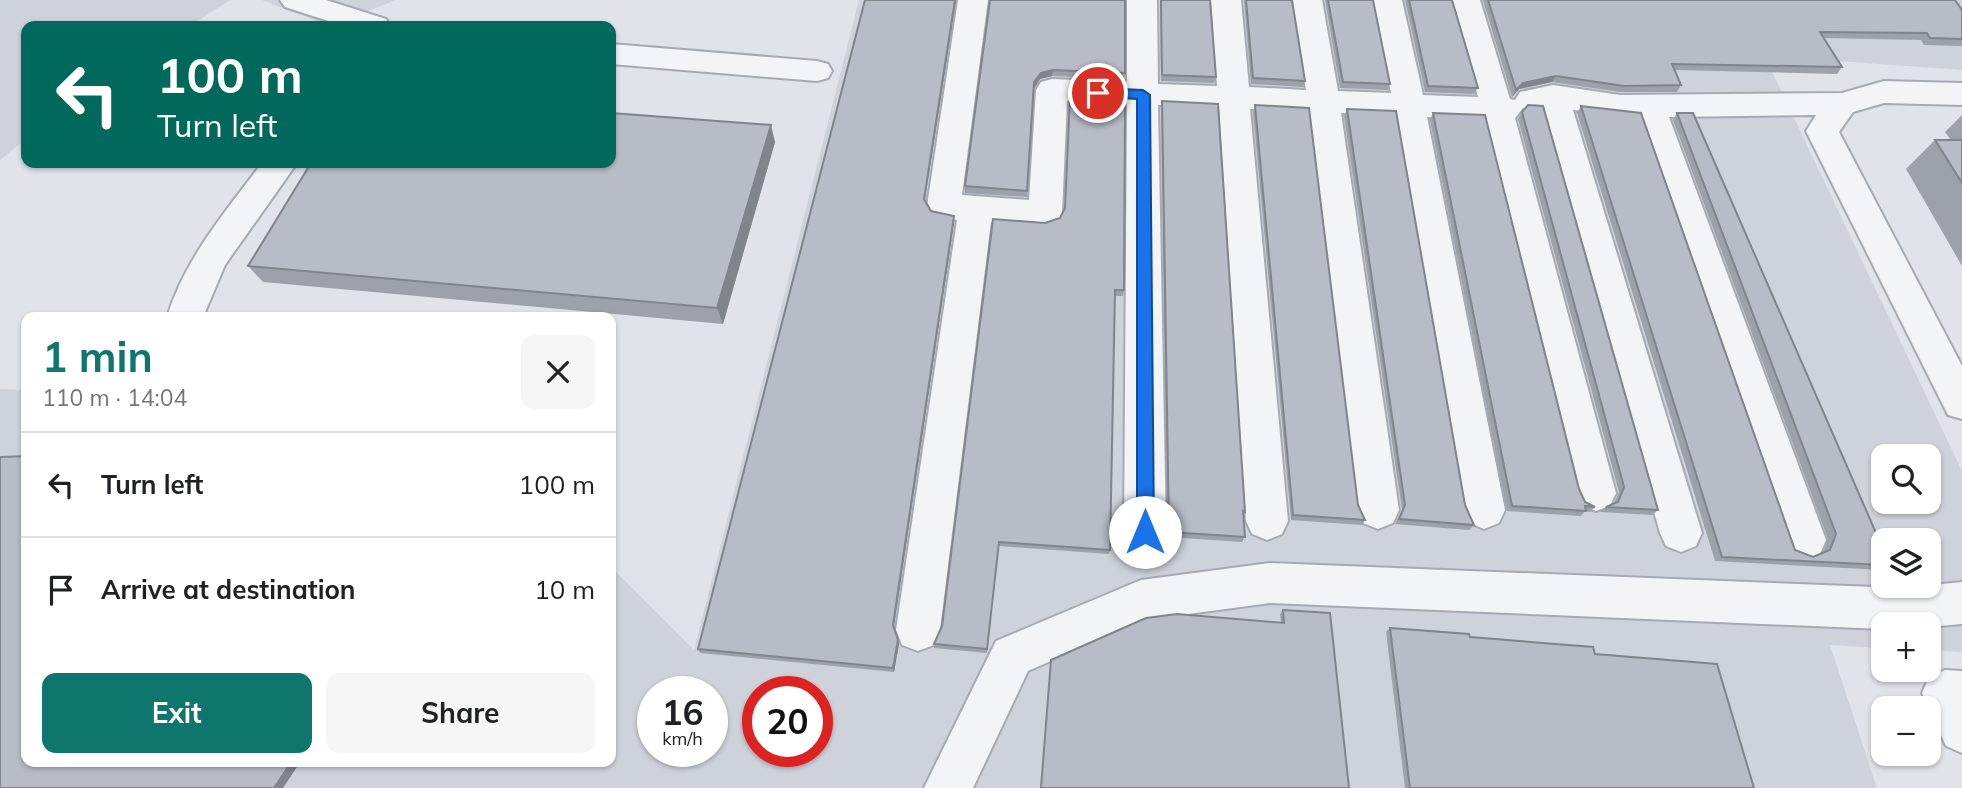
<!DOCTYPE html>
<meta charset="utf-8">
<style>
:root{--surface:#fff;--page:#f6f6f6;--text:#202124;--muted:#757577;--line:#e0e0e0;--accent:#0f766e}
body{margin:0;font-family:Mulish,sans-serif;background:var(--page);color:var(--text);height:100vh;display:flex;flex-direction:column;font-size:26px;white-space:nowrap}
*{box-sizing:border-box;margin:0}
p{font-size:23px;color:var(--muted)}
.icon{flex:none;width:38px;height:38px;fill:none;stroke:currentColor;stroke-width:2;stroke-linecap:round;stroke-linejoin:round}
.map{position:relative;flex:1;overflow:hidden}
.panel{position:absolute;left:21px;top:312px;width:595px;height:455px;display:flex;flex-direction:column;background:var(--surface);border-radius:14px;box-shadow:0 2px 5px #0004}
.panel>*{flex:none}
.hud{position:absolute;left:21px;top:21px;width:595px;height:147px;border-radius:14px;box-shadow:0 2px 5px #0004;background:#00695c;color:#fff;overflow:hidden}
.tools{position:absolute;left:1871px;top:444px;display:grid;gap:14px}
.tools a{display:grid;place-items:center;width:70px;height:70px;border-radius:14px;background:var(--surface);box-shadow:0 2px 5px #0004;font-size:35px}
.speed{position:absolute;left:637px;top:676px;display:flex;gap:14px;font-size:35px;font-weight:700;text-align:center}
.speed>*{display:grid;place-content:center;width:91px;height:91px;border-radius:50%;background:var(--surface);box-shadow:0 2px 5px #0004;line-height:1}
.speed small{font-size:18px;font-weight:400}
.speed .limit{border:10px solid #d22;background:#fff;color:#111}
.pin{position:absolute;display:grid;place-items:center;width:60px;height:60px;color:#fff;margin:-30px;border:4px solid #fff;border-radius:50%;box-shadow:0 2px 7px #0007}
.me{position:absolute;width:77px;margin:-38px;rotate:0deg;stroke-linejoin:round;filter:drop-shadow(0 0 5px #0008)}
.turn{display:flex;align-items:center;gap:24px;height:147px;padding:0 21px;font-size:32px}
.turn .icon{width:91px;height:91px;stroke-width:2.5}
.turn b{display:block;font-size:49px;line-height:60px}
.round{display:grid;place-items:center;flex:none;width:74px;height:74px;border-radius:14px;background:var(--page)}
.headline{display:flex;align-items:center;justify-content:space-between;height:119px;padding:0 21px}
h1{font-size:42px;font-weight:700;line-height:52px;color:var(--accent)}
.cta{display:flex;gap:14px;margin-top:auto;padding:14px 21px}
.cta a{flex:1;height:80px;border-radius:14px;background:var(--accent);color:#fff;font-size:28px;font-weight:700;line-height:80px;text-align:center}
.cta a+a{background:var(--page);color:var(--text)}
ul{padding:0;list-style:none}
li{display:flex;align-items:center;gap:21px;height:105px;padding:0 21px;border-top:2px solid var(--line)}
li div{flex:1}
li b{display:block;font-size:26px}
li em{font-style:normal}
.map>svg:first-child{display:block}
.built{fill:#ced2db;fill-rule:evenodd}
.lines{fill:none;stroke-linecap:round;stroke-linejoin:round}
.minor-casing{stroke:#a5aab3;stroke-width:4}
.minor{fill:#f2f4f7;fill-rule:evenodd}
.wall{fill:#9da2aa}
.shaded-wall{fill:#80848b}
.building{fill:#b7bcc6;stroke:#80848b;stroke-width:2}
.route{fill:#1a73e8;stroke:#114b97;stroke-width:2}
</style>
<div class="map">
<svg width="1962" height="788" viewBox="0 0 1962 788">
<rect width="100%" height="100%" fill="#e0e3e9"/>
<path class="built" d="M0,0H230L190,26H26V139L0,160Z
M262,0H396L330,26Z
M859,0H1962V70L1838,61L1768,63L1962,471V652L1929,650L1928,625H1883V648L1830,645L1877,788H0V389L26,390V761H611V567L694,650ZM1883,457H1928V502H1883ZM1883,541H1928V586H1883ZM653,691H712V751H653ZM758,691H817V751H758Z"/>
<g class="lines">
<g class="minor-casing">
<path id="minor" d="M280,0H326L386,19L390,26H344L285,7Z
M958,0H988L962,195L1029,200L1036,90L1041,82L1052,79L1127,82V0H1157L1158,84L1217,86L1211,0H1241L1249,87L1306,90L1292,0H1322L1338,91L1391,93L1372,0H1402L1423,95L1478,97L1450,0H1480L1510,99L1515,100L1520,92L1553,85L1620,95L1842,93L1884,81L1962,83V105L1884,103L1853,112L1839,132L1962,366V419L1948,415L1806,131L1816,115L1669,117L1826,540L1820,554L1805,559L1790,554L1638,117L1573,110L1702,533L1696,546L1681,552L1666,546L1660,533L1541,109L1531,111L1523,108L1515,118L1616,493L1610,506L1596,511L1582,506L1576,493L1484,119L1427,117L1505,510L1499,523L1484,529L1469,523L1463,510L1395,115L1341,113L1399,510L1393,523L1378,529L1363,523L1357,510L1309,112L1250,109L1288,521L1282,534L1267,540L1252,534L1246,521L1219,108L1158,105L1166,532L1160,545L1145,551L1130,545L1124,532L1127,104L1067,101L1062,214L1057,223L1045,227L991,222L940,630L934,645L918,651L902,645L896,630L957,220L932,215L927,206Z
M611,44L817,61L828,64L832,71L828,78L817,81L611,64Z
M262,163H297L225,265L203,317H167C186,257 225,212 262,163Z
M1270,563L1901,588L1962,582V624L1928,627V625H1883V629L1270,603L1144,620L1028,671L973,788H924L996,641L1141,580Z
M1945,670L1962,671V753L1946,746L1922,693L1929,677Z"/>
</g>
<use href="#minor" class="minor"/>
</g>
<path class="wall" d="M990,0L1125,73L1124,79L1052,76L1040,79L1034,89L1027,197L965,193V186Z
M1160,0H1210L1216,77L1214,83L1161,81Z
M1244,0H1292L1305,81L1303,87L1251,84Z
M1325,0H1373L1390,84L1388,90L1340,88Z
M1405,0H1452L1478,88L1474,94L1425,92Z
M1483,0H1955L1962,10V46L1924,45L1921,40L1824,38L1842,67L1837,74L1675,70L1681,85L1677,92H1620L1552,82L1519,89L1512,97Z
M1162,101L1245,512L1243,516L1245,537L1242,542L1167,537L1161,108Z
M1255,105L1358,505L1365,520L1362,525L1291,520L1253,112Z
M1581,106L1795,550L1813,557L1823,553L1828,539L1673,120L1677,113L1883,565V570L1715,561L1577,113Z
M1347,109L1465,505L1474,525L1469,530L1395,524L1402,510L1344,116Z
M1522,112L1658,510L1652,515L1600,512L1606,507L1614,504L1619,492L1518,119Z
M1433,113L1579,489L1585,502L1595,507L1590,512L1585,511L1581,516L1507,511L1430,120Z
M1962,115V266L1906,169L1935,140H1951L1945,132Z
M775,142L723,324L263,282L248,266Z
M925,201L931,211L954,216V222L894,628L899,644L894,672L700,653L698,649Z
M1045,223L1124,290L1123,296H1115L1110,550L1109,554L999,546L987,653L934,648V644L942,626Z
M1283,610L1349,788L1281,622L1280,614Z
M1390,628L1470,637L1595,654L1754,788H1405L1386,632Z"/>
<path class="shaded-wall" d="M955,0H956L924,206V199Z
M1053,70L1052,76L1040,79L1034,89L1027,197L1034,82L1041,73Z
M1556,76L1552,82L1519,89L1512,97L1516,90L1523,83Z
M771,125L775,142L723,324L717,308Z
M954,216V222L893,630V625Z
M898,640L899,644L894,672L893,668Z
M292,761H301L283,788H274Z"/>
<path class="building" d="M865,0H955L924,199L931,211L954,216L893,625L898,640L893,668L698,649Z
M990,0H1125V73L1053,70L1041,73L1034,82L1027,191L965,186Z
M1161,0H1210L1216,77L1162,75Z
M1246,0H1292L1305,81L1253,78Z
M1328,0H1373L1390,84L1343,82Z
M1409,0H1452L1478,88L1428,86Z
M1488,0H1955L1962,10V39L1930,38L1927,33L1820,32L1842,67L1672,64L1681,85L1624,86L1556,76L1523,83L1516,90Z
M1070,97L1125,100L1124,290H1115L1110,550L999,542L987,649L934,644L942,626L993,219L1045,223L1060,218L1065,208Z
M1162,101L1218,104L1245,512L1243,511L1245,537L1169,532Z
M1255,105L1309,108L1358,505L1365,520L1293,515Z
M1528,105L1543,106L1658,510L1606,507L1618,502L1624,487L1522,112Z
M1581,106L1641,113L1795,550L1813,557L1830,550L1836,534L1677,113H1693L1883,549V565L1722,557Z
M1347,109L1396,111L1465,505L1474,525L1399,519L1405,505Z
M611,113L771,125L717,308L248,266L311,163H611Z
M1433,113L1485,115L1579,489L1585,502L1595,507L1585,506L1586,511L1512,506Z
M1935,140H1962V183Z
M88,316H123L87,317Z
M26,456V761H292L274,788H0V457Z
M1283,610L1330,613L1349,788H1041L1051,660L1146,618L1177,614L1284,623Z
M1390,628L1469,634L1470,637L1593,647L1595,654L1717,664L1754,788H1410Z"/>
<path class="route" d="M1098,88L1143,90L1150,95L1154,532L1151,538L1145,540L1139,538L1137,532V99L1093,96L1091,93Z"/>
</svg>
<div class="tools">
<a><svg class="icon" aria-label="search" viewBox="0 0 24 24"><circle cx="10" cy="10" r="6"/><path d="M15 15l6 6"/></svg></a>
<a><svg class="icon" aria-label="layers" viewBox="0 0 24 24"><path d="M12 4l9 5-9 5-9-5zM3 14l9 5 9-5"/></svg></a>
<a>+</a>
<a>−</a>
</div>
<div class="speed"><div>16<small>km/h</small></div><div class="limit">20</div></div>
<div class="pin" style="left:1098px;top:93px;background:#d93025"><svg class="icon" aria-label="arrive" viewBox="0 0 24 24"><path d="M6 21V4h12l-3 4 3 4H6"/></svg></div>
<svg class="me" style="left:1145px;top:532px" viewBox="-20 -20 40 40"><circle r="19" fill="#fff"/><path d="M0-13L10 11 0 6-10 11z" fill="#1a73e8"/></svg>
<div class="hud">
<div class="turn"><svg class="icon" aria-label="left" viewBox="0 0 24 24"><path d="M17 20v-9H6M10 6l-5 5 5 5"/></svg><div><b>100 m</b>Turn left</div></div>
</div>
<section class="panel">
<div class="headline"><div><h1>1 min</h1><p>110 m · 14:04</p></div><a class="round"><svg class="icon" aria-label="close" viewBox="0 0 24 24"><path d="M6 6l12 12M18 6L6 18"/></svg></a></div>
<ul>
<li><svg class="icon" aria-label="left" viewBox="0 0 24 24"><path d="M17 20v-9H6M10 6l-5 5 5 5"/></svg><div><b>Turn left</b></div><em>100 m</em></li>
<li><svg class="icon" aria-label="arrive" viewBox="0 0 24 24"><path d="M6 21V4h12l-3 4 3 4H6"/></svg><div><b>Arrive at destination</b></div><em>10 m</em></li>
</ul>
<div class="cta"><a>Exit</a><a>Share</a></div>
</section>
</div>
